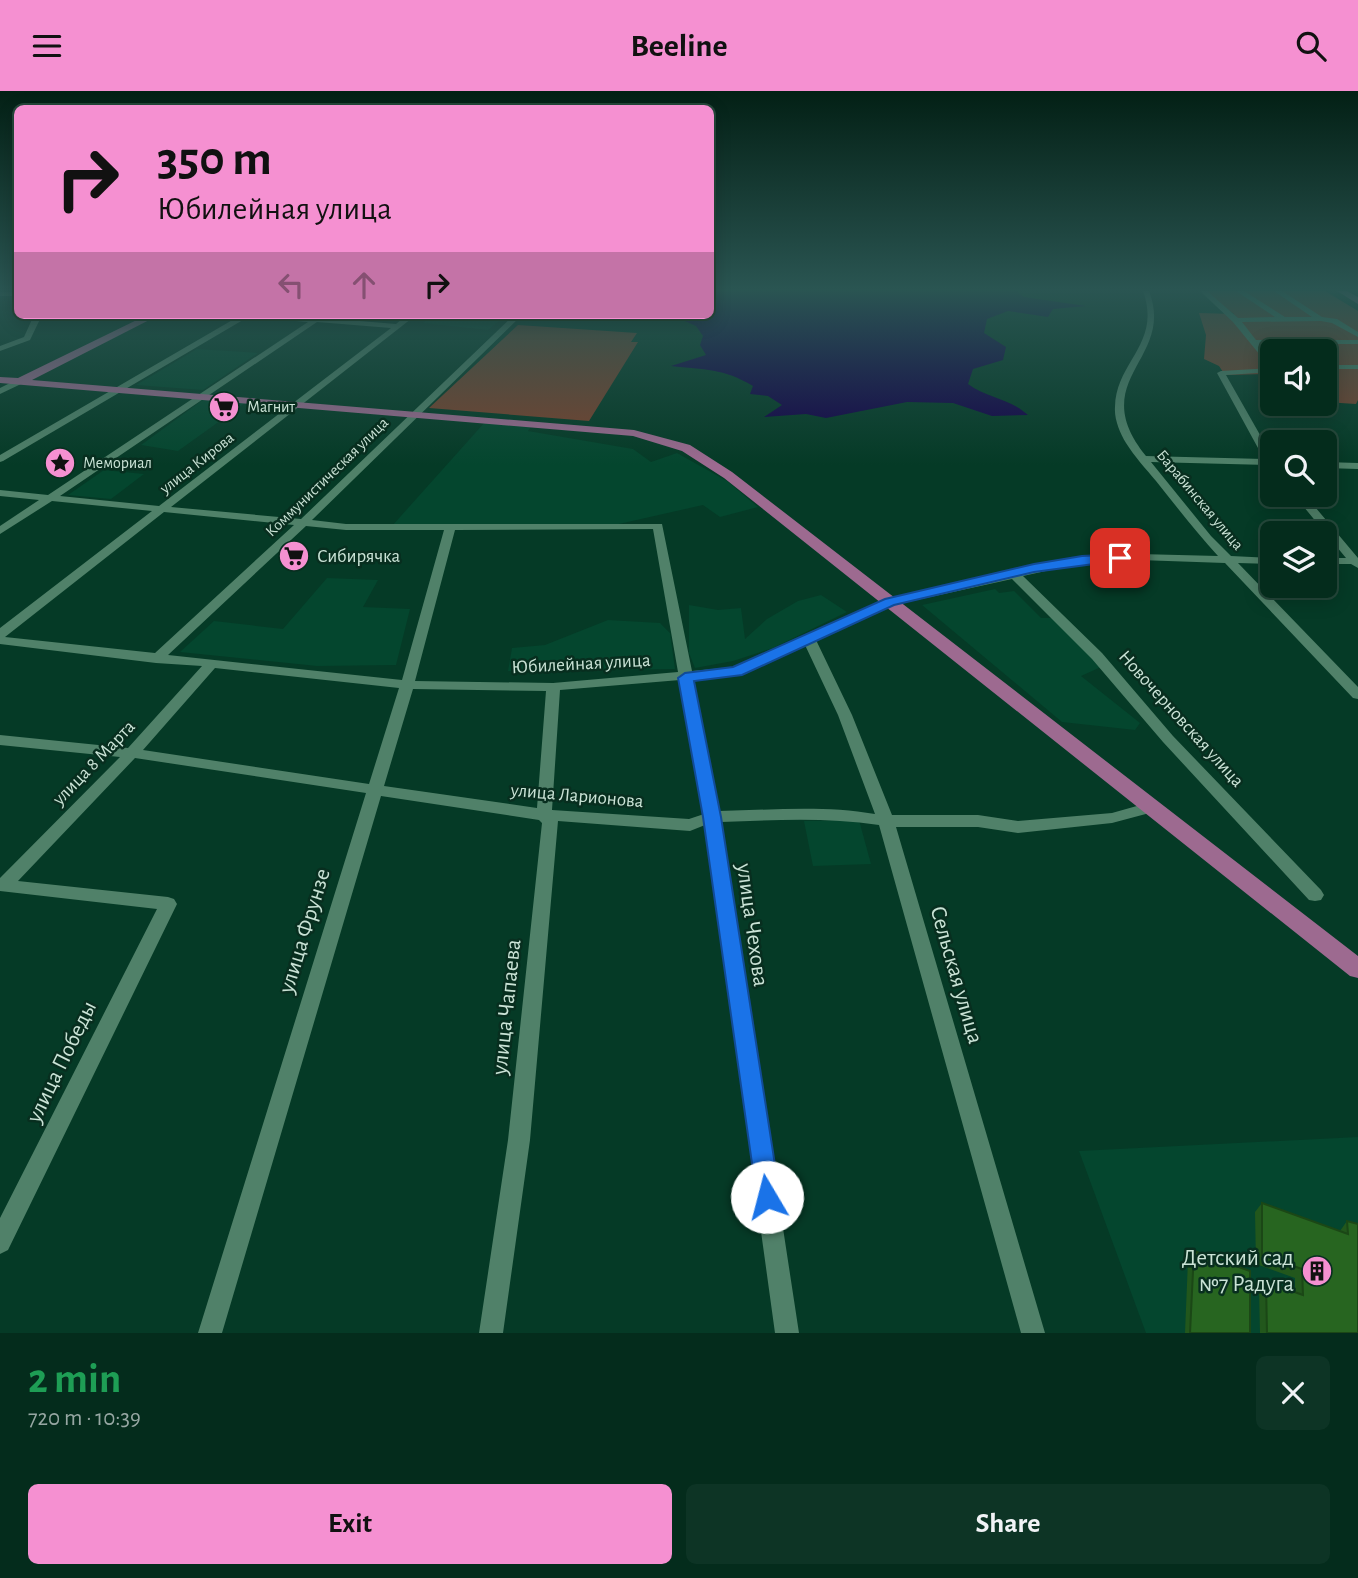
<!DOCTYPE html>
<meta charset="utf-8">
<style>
:root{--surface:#042c1c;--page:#0d3425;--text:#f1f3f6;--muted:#97a7a3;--line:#25483b;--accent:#f590d1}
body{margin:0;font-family:"Alegreya Sans",sans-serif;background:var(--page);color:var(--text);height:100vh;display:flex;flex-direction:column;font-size:26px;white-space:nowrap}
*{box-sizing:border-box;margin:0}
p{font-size:23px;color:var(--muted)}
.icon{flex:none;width:38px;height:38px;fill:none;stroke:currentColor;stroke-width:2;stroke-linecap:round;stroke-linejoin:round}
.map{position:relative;height:1242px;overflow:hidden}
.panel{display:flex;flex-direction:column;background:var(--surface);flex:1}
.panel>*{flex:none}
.banner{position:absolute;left:14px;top:14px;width:700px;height:214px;border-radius:10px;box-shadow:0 4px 18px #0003,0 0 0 2px var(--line);background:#f590d1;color:#111;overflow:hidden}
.fabs{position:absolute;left:1260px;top:248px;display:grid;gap:14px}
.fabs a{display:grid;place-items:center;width:77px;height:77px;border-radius:10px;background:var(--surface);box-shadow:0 4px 18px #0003,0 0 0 2px var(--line);font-size:35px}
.pin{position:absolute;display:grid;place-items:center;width:60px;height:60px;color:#fff;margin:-30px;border-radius:14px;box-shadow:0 4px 10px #0006}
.me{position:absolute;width:77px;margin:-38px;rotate:352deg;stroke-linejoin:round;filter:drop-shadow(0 0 5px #0008)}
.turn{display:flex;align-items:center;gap:24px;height:147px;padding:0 28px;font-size:32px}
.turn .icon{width:91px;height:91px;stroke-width:2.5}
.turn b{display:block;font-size:49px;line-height:60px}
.lanes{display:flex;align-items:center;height:66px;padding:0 28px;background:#0003;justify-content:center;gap:35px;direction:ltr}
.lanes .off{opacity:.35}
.round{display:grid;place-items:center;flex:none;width:74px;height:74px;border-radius:10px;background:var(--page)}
.head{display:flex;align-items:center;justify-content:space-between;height:119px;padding:0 28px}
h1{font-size:42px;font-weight:600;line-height:52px;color:#1e9e55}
.action{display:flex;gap:14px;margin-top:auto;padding:14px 28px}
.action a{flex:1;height:80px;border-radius:10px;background:var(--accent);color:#111;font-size:28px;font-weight:600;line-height:80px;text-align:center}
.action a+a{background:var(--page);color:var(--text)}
header{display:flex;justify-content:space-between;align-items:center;height:91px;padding:0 28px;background:var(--accent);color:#111;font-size:32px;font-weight:600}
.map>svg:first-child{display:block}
.built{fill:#04462e}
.green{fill:#79422d}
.water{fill:#140049}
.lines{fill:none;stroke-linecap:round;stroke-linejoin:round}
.minor{fill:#508169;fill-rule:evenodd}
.major{fill:#9d6a90;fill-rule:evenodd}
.wall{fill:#22571c}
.building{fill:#276520;stroke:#1b4716;stroke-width:2}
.route{fill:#1a73e8;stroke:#114b97;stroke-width:2}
.labels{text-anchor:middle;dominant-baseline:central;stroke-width:5;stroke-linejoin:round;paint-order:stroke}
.far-poi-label{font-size:16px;fill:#cae3d6;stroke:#082e1f;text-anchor:start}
.far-street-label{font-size:16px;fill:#cae3d6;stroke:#082e1f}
.poi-label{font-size:19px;fill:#cae3d6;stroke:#082e1f;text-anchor:start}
.street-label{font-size:19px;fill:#cae3d6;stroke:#082e1f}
.near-street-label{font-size:23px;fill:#cae3d6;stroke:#082e1f}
.near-poi-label{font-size:23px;fill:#cae3d6;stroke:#082e1f;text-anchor:end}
</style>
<header><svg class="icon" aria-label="menu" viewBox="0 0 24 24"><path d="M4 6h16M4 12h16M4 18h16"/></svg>Beeline<svg class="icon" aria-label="search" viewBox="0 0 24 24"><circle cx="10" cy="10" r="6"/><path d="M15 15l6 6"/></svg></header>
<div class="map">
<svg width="1358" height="1242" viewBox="0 0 1358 1242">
<rect width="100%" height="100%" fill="#053a26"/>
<path class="built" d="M434,224H506L488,239L423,232Z
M197,258L258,262L203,299L136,294Z
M204,308L245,312L178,360L141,354Z
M485,331L531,336L528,340L633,358L651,371L677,362L727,390L758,416L720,426L703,414L610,435H392Z
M104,379L144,383L111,408L68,404Z
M327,487L378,489L363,516L410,518L396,574L317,575L180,561L214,530L283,538Z
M995,498L999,502L1014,500L1041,527H1056L1101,576L1081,585L1140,632L1135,639L1062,631L922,514Z
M821,504L847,521L773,557L733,570L695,577L689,562V514L718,519L741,517L745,548L767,528L798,510Z
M608,529L660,532L670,542L675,578L508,580L512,557L545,554Z
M859,729L871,773L813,775L804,730Z
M1358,1046V1242H1146L1079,1060Z"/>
<path class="green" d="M1202,200H1325L1358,220V309L1356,313L1325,311V261H1272V290L1266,283L1225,284L1219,275L1204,268L1206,244L1199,222L1234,223Z
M518,234L637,242L631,251H638L589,330L429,317Z"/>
<path class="water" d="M711,200H1016L1024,206L1086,215L1053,218L1048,226L1008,220L987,228L984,242L1006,256L1003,269L973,278L968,293C987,307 1011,308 1028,324L992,325L953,312L907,311L826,327L806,323L764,326L782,314L768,305L750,303L753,295C723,277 705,279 671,275L706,264L700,254L703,245L696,235L671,224H710Z"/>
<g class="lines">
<path class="minor" d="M1143,200H1149C1176,269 1084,288 1146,365L1264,368L1217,282L1221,280L1272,277V281L1226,284L1272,365V376L1268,374L1151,371L1211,445L1231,465L1272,467V473L1238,472L1358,596V608L1353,607L1225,472L1139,469L1082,472L1023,485L1102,562L1173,645L1321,799L1324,804L1321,809L1315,810L1309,809L1163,651L1092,568L1012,488L894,514L816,549L852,624L892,724H978L1018,730L1112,722L1151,711L1157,712L1159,716L1157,720L1112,732L1018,742L978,736H896L1045,1242H1021L879,734C827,726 774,729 721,731L799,1242H775L705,734L690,740L558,730L530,1049L503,1242H479L508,1049L542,732L539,729L381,705L222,1242H198L366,702L135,667L18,790L168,806L174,808L177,813L8,1159L0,1163V1127L157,818L0,800V787L120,666L0,654V644L128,657L202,575L156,572L0,553V537L152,420L52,410L0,443V435L39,409L0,405V399L48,404L308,231L248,226L3,370L0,371V364L241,224L314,227L318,224H327L323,227L396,233L407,224H416L171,416L301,428L514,224H522L312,429L346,433H662L692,580L734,576L886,508L1007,482L1013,479L1017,480L1082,466L1139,463L1218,465C1196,441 1176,415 1156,390C1146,378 1134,365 1126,352C1120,342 1114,328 1115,316C1116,270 1162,253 1143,200ZM317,231L391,237L159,415L60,405ZM164,421L294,434L155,562L5,546ZM306,435L346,439H444L402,589L168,564ZM653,438L678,581L553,592L415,590L455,439ZM805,554L838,624L875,723C824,714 771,719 719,720L693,588L742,583ZM215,577L399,597L369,693L143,659ZM680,589L704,723L689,728L552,719L560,599ZM413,598L546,600L537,717L384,695Z
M1200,200H1207L1238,227L1275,226L1236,200H1244L1285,226H1312L1274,200H1282L1322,226L1337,228L1358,241V246L1332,232L1321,230L1242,231L1256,249H1358V253H1260L1272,268V275H1269L1233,231Z
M0,201H18V205H0Z
M34,224H42L30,249L0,260V255L24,246Z
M1325,274H1358V278H1325Z
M18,288L21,289V293L0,303V297Z
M1325,371L1358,372V378L1325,377Z
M1294,404H1305L1358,467V477L1351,473H1325V467H1346Z"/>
<path class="major" d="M1337,200H1347L1358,206V213Z
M147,224H159L32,289L634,339L690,354L732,381L1358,865V887L1350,885L724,387L682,360L633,345L0,292V286L18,287Z"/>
</g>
<path class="wall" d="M1262,1112L1340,1140L1347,1130L1358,1242H1260L1259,1199L1266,1191L1295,1201V1187L1256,1173L1255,1121Z
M1194,1160L1250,1242H1185L1188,1169Z"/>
<path class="building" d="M1262,1112L1348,1143L1347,1130L1358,1133V1242H1267L1266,1191L1303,1204L1302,1178L1262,1164Z
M1194,1160L1250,1180V1242H1190Z"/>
<linearGradient id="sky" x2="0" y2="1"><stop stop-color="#032015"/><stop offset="0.53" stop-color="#2a5552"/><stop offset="1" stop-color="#2a5552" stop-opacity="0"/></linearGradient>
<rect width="1358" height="374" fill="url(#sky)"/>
<path class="route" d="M1120,463L1126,467L1124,469L1034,481L894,514L742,584L694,590L721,726L780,1106L776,1115L767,1119L758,1115L703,726L678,587L685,582L733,576L885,508L1034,473L1082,465Z"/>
<defs>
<g id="supermarket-disc" transform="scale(1.575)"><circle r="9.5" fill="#f590d1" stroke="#082e1f"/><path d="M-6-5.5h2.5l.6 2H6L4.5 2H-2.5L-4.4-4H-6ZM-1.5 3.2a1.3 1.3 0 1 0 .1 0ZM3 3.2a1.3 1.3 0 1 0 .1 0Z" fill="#111"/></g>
<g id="sight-disc" transform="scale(1.575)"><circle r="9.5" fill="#f590d1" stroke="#082e1f"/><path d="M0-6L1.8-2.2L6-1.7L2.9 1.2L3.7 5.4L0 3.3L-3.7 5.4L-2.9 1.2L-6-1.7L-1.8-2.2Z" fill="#111"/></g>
<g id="building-disc" transform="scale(1.575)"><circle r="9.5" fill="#f590d1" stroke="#082e1f"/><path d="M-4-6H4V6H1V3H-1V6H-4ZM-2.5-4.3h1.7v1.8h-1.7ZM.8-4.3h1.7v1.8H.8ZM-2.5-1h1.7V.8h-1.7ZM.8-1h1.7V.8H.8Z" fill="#111"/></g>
</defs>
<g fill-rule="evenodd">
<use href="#supermarket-disc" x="224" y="316"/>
<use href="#sight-disc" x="60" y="372"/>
<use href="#supermarket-disc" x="294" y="465"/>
<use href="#building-disc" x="1317" y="1180"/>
</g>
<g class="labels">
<g class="far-poi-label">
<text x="247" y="316">Магнит</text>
<text x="83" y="372">Мемориал</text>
</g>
<g class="far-street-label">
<text transform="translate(197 372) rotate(-38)">улица Кирова</text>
<text transform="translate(327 386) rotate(-44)">Коммунистическая улица</text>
<text transform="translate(1200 409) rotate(50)">Барабинская улица</text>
</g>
<g class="poi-label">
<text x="317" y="465">Сибирячка</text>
</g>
<g class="street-label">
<text transform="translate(581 573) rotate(-3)">Юбилейная улица</text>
<text transform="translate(1181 628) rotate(48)">Новочерновская улица</text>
<text transform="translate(94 672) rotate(-46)">улица 8 Марта</text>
<text transform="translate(577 705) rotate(5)">улица Ларионова</text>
</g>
<g class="near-street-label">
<text transform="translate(752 834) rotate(82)">улица Чехова</text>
<text transform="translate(305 840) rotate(-73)">улица Фрунзе</text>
<text transform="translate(956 884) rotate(74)">Сельская улица</text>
<text transform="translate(507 916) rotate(-84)">улица Чапаева</text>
<text transform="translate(62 971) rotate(-64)">улица Победы</text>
</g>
<g class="near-poi-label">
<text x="1294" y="1167">Детский сад<tspan x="1294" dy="26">№7 Радуга</tspan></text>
</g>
</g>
</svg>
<div class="fabs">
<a><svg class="icon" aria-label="sound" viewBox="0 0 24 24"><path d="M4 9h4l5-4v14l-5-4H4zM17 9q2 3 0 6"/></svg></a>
<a><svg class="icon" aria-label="search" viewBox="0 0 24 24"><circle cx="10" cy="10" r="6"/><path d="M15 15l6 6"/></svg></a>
<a><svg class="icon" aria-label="layers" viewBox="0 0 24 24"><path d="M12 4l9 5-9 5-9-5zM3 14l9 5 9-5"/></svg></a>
</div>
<div class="pin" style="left:1120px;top:467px;background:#d93025"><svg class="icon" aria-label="arrive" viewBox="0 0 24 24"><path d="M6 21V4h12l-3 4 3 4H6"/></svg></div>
<svg class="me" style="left:767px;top:1106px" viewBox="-20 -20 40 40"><circle r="19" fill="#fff"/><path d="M0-13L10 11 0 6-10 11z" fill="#1a73e8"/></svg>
<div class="banner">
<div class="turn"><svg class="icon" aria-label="right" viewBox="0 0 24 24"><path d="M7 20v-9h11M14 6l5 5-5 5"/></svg><div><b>350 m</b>Юбилейная улица</div></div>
<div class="lanes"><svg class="icon off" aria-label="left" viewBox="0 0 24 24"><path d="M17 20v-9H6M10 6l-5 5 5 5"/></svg><svg class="icon off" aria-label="ahead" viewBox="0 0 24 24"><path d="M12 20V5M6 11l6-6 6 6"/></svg><svg class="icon" aria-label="right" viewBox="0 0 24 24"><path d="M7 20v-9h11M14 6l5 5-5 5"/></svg></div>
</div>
</div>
<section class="panel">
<div class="head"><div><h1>2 min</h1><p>720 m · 10:39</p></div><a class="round"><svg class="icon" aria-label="close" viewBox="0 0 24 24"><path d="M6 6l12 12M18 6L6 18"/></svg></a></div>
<div class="action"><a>Exit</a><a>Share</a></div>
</section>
